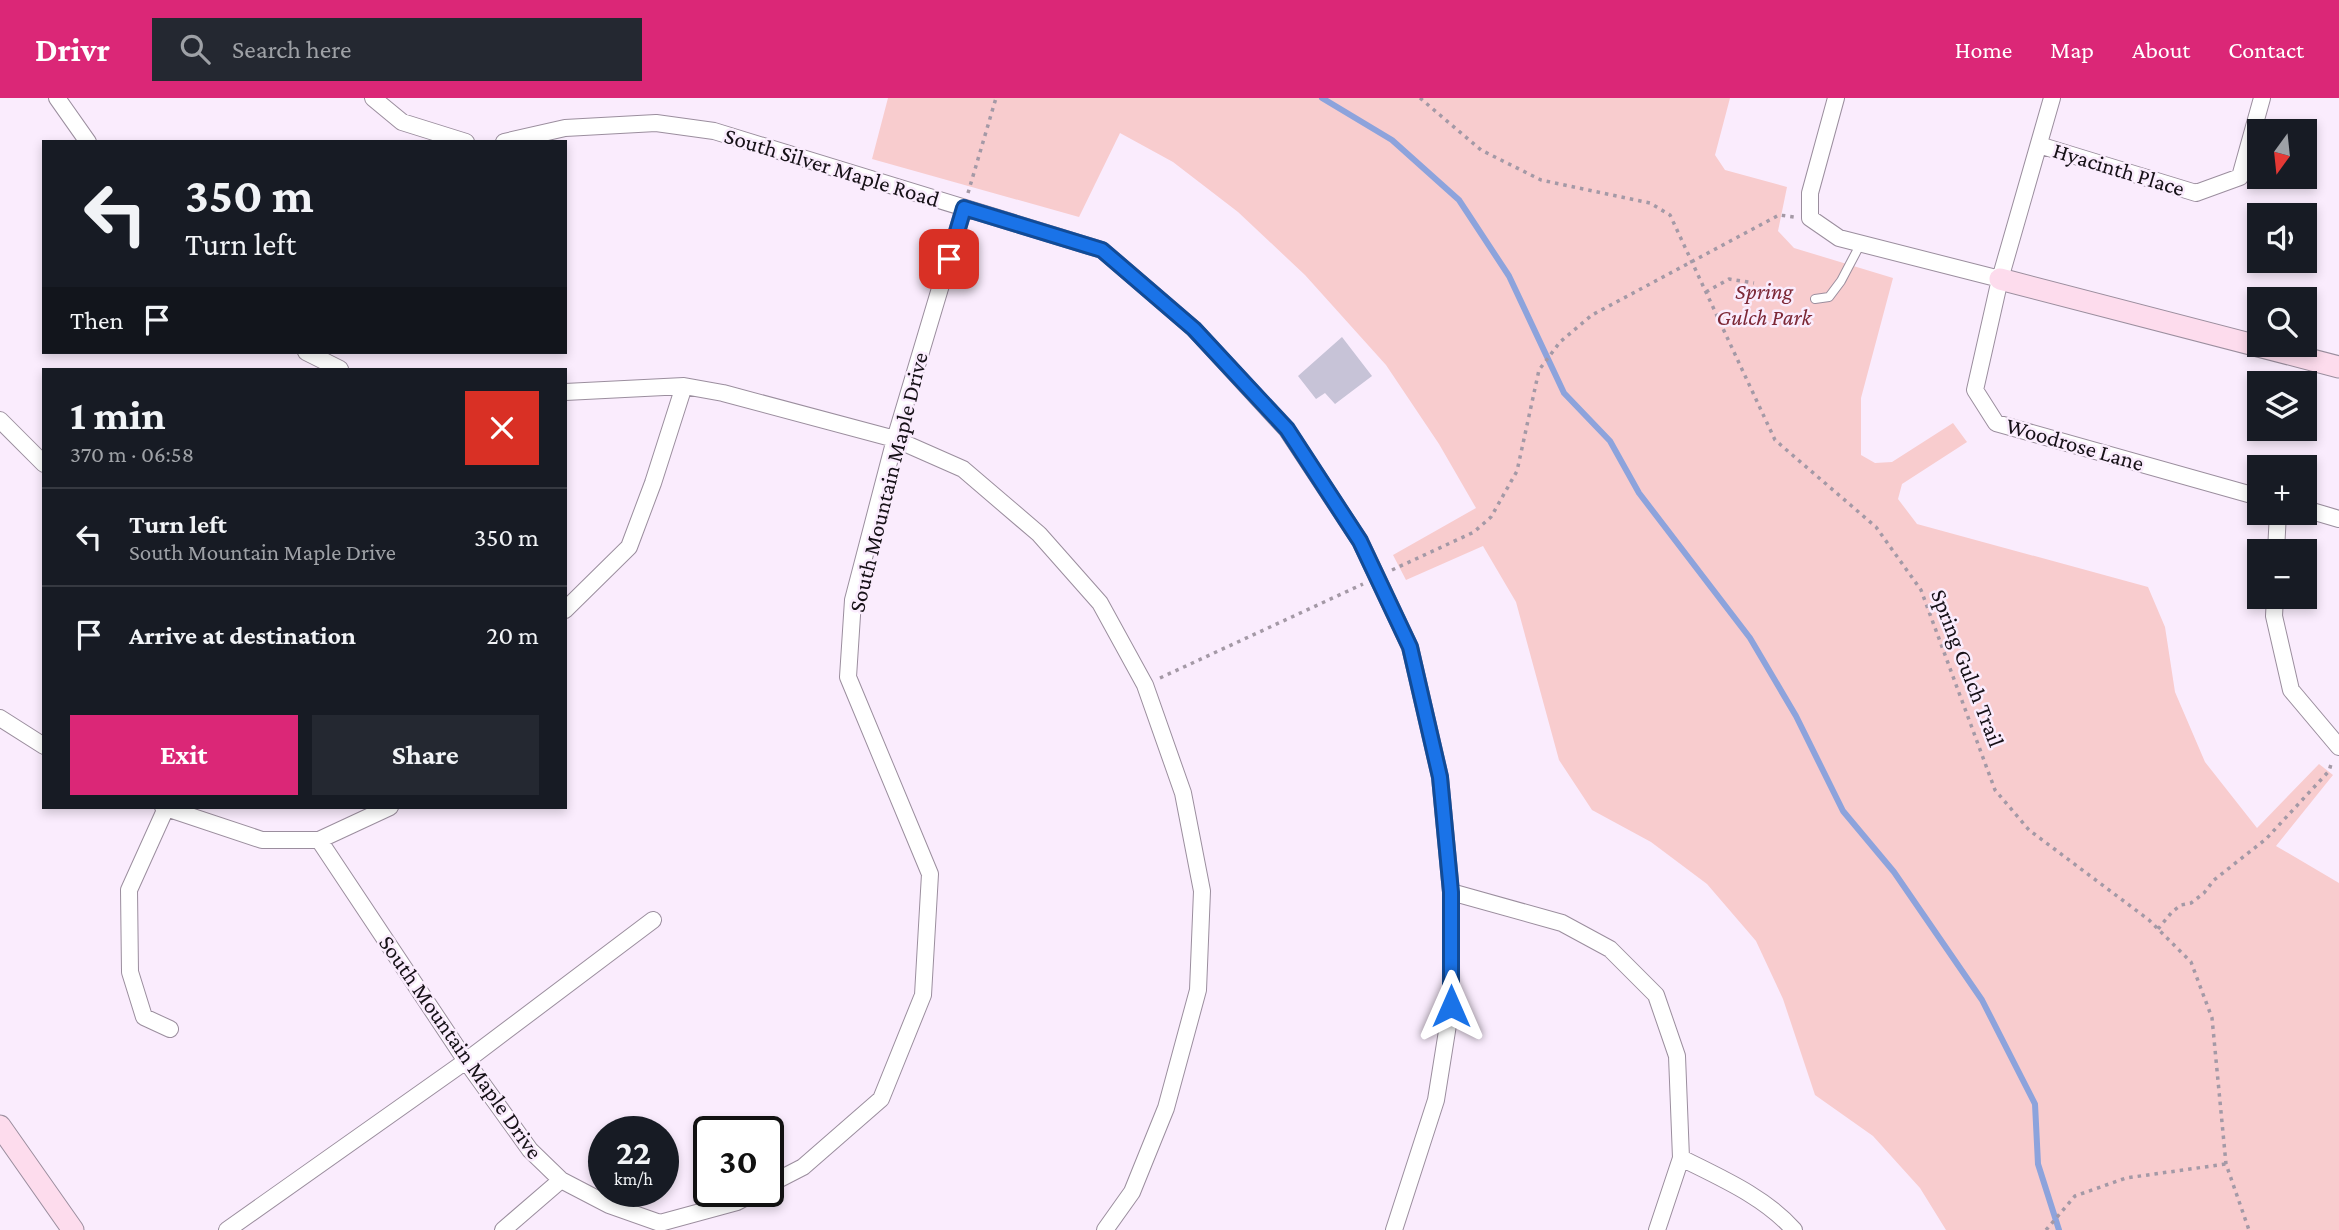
<!DOCTYPE html>
<meta charset="utf-8">
<style>
:root{--surface:#171b24;--page:#242831;--text:#f1f3f6;--muted:#9ea1a6;--line:#363941;--accent:#db2777}
body{margin:0;font-family:"Crimson Pro",serif;background:var(--page);color:var(--text);height:100vh;display:flex;flex-direction:column;font-size:26px;white-space:nowrap}
*{box-sizing:border-box;margin:0}
p{font-size:23px;color:var(--muted)}
.icon{flex:none;width:38px;height:38px;fill:none;stroke:currentColor;stroke-width:2;stroke-linecap:round;stroke-linejoin:round}
.map{position:relative;flex:1;overflow:hidden}
.sheet{position:absolute;left:42px;top:270px;width:525px;height:441px;display:flex;flex-direction:column;background:var(--surface);border-radius:0px;box-shadow:0 4px 10px #0003}
.sheet>*{flex:none}
.top-card{position:absolute;left:42px;top:42px;width:525px;height:214px;border-radius:0px;box-shadow:0 4px 10px #0003;background:#171b24;color:var(--text);overflow:hidden}
.needle{width:46px;rotate:195deg}
.fabs{position:absolute;left:2247px;top:21px;display:grid;gap:14px}
.fabs a{display:grid;place-items:center;width:70px;height:70px;border-radius:0px;background:var(--surface);box-shadow:0 4px 10px #0003;font-size:35px}
.speed{position:absolute;left:588px;top:1018px;display:flex;gap:14px;font-size:35px;font-weight:700;text-align:center}
.speed>*{display:grid;place-content:center;width:91px;height:91px;border-radius:50%;background:var(--surface);box-shadow:0 4px 10px #0003;line-height:1}
.speed small{font-size:18px;font-weight:400}
.speed .limit{border:4px solid #111;border-radius:10px;background:#fff;color:#111}
.pin{position:absolute;display:grid;place-items:center;width:60px;height:60px;color:#fff;margin:-30px;border-radius:14px;box-shadow:0 4px 10px #0006}
.me{position:absolute;width:77px;margin:-38px;rotate:0deg;stroke-linejoin:round;filter:drop-shadow(0 0 5px #0008)}
.turn{display:flex;align-items:center;gap:24px;height:147px;padding:0 28px;font-size:32px}
.turn .icon{width:91px;height:91px;stroke-width:2.5}
.turn b{display:block;font-size:49px;line-height:60px}
.then{display:flex;align-items:center;height:66px;padding:0 28px;background:#0003;gap:14px;font-size:26px}
.round{display:grid;place-items:center;flex:none;width:74px;height:74px;border-radius:0px;background:var(--page)}
.overview{display:flex;align-items:center;justify-content:space-between;height:119px;padding:0 28px}
h1{font-size:42px;font-weight:700;line-height:52px}
.cta{display:flex;gap:14px;margin-top:auto;padding:14px 28px}
.cta a{flex:1;height:80px;border-radius:0px;background:var(--accent);color:#fff;font-size:28px;font-weight:700;line-height:80px;text-align:center}
.cta a+a{background:var(--page);color:var(--text)}
ul{padding:0;list-style:none}
li{display:flex;align-items:center;gap:21px;height:98px;padding:0 28px;border-top:2px solid var(--line)}
li div{flex:1}
li b{display:block;font-size:26px}
li em{font-style:normal}
header{display:flex;align-items:center;gap:42px;box-sizing:border-box;height:98px;padding:0 35px;background:var(--accent);color:#fff}
header strong{font-size:33px}
nav{display:flex;gap:38px;margin-inline-start:auto;font-size:24px}
.search{width:490px;height:63px;background:var(--page);display:flex;align-items:center;gap:18px;box-sizing:border-box;padding:0 24px;border-radius:0px;color:var(--muted);font-size:26px}
.map>svg:first-child{display:block}
.green{fill:#f8ccce}
.lines{fill:none;stroke-linecap:round;stroke-linejoin:round}
.stream{stroke:#8da3dc;stroke-width:6}
.building{fill:#c7c3d7}
.lane-casing{stroke:#9b8e9e;stroke-width:10}
.street-casing{stroke:#9b8e9e;stroke-width:18}
.secondary-casing{stroke:#9b8e9e;stroke-width:23}
.path{stroke:#a499a6;stroke-width:3.5;stroke-dasharray:3.5 5;stroke-linecap:butt}
.lane{stroke:#fff;stroke-width:8}
.street{stroke:#fff;stroke-width:16}
.secondary{stroke:#fddced;stroke-width:21}
.route-casing{stroke:#114b97;stroke-width:18}
.route{stroke:#1a73e8;stroke-width:12}
.labels{text-anchor:middle;dominant-baseline:central;stroke-width:5;stroke-linejoin:round;paint-order:stroke}
.street-label{font-size:23px;fill:#161117;stroke:#faecfd}
.park-label{font-size:23px;font-style:italic;fill:#7c2735;stroke:#faecfd}
</style>
<header>
<strong>Drivr</strong>
<div class="search"><svg class="icon" aria-label="search" viewBox="0 0 24 24"><circle cx="10" cy="10" r="6"/><path d="M15 15l6 6"/></svg>Search here</div>
<nav><a>Home</a><a>Map</a><a>About</a><a>Contact</a></nav>
</header>
<div class="map">
<svg width="2339" height="1132" viewBox="0 0 2339 1132">
<rect width="100%" height="100%" fill="#faecfd"/>
<path class="green" d="M888,0H1730L1715,57L1725,72L1787,89L1778,133L1794,150L1893,180L1861,300V357L1875,365L1892,364L1953,325L1967,344L1902,386L1898,401L1917,426L2148,489L2165,529L2175,594L2205,664L2257,730L2319,666L2333,677L2276,748L2339,785V1132H1946L1920,1090L1873,1038L1815,997L1783,901L1756,843L1707,786L1651,744L1592,712L1559,662L1516,504L1483,448L1406,482L1393,457L1476,410L1439,346L1386,267L1305,177L1238,114L1173,64L1120,35L1079,119L872,61Z"/>
<g class="lines">
<path class="stream" d="M1322,0L1392,42L1459,102L1509,178L1564,295L1610,343L1639,395L1750,540L1796,618L1843,713L1894,774L1982,902L2035,1006L2038,1066L2059,1132"/>
</g>
<path class="building" d="M1342,239L1372,278L1335,306L1325,295L1316,301L1298,278Z"/>
<g class="lines">
<g class="lane-casing">
<path id="lane" d="M1815,201L1829,199L1841,183L1861,145"/>
</g>
<g class="street-casing">
<path id="street" d="M57,0L88,44
M373,0L402,24L466,44
M1836,0L1810,95V120L1839,140L2000,181
M2052,0L2000,181L1975,292L1996,325L2259,399
M504,44L565,30L656,25L714,33L1102,152L1194,231L1287,332L1360,443L1410,549L1440,679L1451,794V908L1436,1002L1394,1132
M2039,47L2196,95L2240,79L2262,0
M306,254L340,271
M565,294L684,288L723,295L895,341L963,371L1039,436L1100,505L1145,587L1183,695L1202,793L1198,892L1166,1010L1132,1094L1105,1132
M0,322L44,366
M2305,411L2339,421
M2276,453L2278,415
M2275,499L2274,518L2291,592L2339,649
M565,512L629,449L653,385L684,288
M0,620L44,648
M163,709L262,742H319L390,709
M166,710L129,792L130,874L144,919L170,931
M319,742L466,963L530,1052L561,1082L609,1107L660,1125L737,1104L756,1094
M1451,794L1562,825L1610,851L1656,897L1677,958L1681,1060L1657,1132
M1681,1060C1721,1080 1765,1099 1794,1132
M768,1087L803,1069L881,1001L923,897L930,776L848,579L853,502L895,341L964,110
M227,1132L466,963L653,822
M503,1132L561,1082"/>
</g>
<g class="secondary-casing">
<path id="secondary" d="M2000,181L2339,269
M0,1028L73,1132"/>
</g>
<path class="path" d="M1420,0L1481,52L1541,82L1650,105L1670,117L1775,342L1876,429L1921,492L1995,692L2029,732L2149,822L2191,864L2212,920L2226,1066L2249,1132
M968,95L996,0
M1706,194L1729,181L1754,185
M1392,472L1474,434L1491,419L1517,373L1539,272L1560,244L1592,217L1779,117L1794,119
M1160,580L1363,486
M2158,831L2172,814L2181,807L2191,805L2204,795L2214,782L2266,741L2329,673L2332,663
M2046,1132L2075,1098L2126,1080L2226,1066"/>
<use href="#lane" class="lane"/>
<use href="#street" class="street"/>
<use href="#secondary" class="secondary"/>
</g>
<g class="lines">
<g class="route-casing">
<path id="route" d="M949,161L964,110L1102,152L1194,231L1287,331L1360,443L1410,549L1440,679L1451,794V908"/>
</g>
<use href="#route" class="route"/>
</g>
<g class="labels">
<g class="street-label">
<text transform="translate(832 69) rotate(17)">South Silver Maple Road</text>
<text transform="translate(2119 71) rotate(17)">Hyacinth Place</text>
<text transform="translate(2075 346) rotate(16)">Woodrose Lane</text>
<text transform="translate(888 384) rotate(-76)">South Mountain Maple Drive</text>
<text transform="translate(1968 570) rotate(69)">Spring Gulch Trail</text>
<text transform="translate(461 949) rotate(55)">South Mountain Maple Drive</text>
</g>
<g class="park-label">
<text x="1764" y="193">Spring<tspan x="1764" dy="26">Gulch Park</tspan></text>
</g>
</g>
</svg>
<div class="fabs">
<a><svg class="needle" viewBox="-14 -14 28 28"><path d="M0-13l5 13h-10z" fill="#e53935"/><path d="M0 13l5-13h-10z" fill="#9ea1a6"/></svg></a>
<a><svg class="icon" aria-label="sound" viewBox="0 0 24 24"><path d="M4 9h4l5-4v14l-5-4H4zM17 9q2 3 0 6"/></svg></a>
<a><svg class="icon" aria-label="search" viewBox="0 0 24 24"><circle cx="10" cy="10" r="6"/><path d="M15 15l6 6"/></svg></a>
<a><svg class="icon" aria-label="layers" viewBox="0 0 24 24"><path d="M12 4l9 5-9 5-9-5zM3 14l9 5 9-5"/></svg></a>
<a>+</a>
<a>−</a>
</div>
<div class="speed"><div>22<small>km/h</small></div><div class="limit">30</div></div>
<div class="pin" style="left:949px;top:161px;background:#d93025"><svg class="icon" aria-label="arrive" viewBox="0 0 24 24"><path d="M6 21V4h12l-3 4 3 4H6"/></svg></div>
<svg class="me" style="left:1451px;top:908px" viewBox="-20 -20 40 40"><path d="M0-17L14 15 0 8-14 15z" fill="#1a73e8" stroke="#fff" stroke-width="4"/></svg>
<div class="top-card">
<div class="turn"><svg class="icon" aria-label="left" viewBox="0 0 24 24"><path d="M17 20v-9H6M10 6l-5 5 5 5"/></svg><div><b>350 m</b>Turn left</div></div>
<div class="then">Then<svg class="icon" aria-label="arrive" viewBox="0 0 24 24"><path d="M6 21V4h12l-3 4 3 4H6"/></svg></div>
</div>
<section class="sheet">
<div class="overview"><div><h1>1 min</h1><p>370 m · 06:58</p></div><a class="round" style="background:#d93025;color:#fff"><svg class="icon" aria-label="close" viewBox="0 0 24 24"><path d="M6 6l12 12M18 6L6 18"/></svg></a></div>
<ul>
<li><svg class="icon" aria-label="left" viewBox="0 0 24 24"><path d="M17 20v-9H6M10 6l-5 5 5 5"/></svg><div><b>Turn left</b><p>South Mountain Maple Drive</p></div><em>350 m</em></li>
<li><svg class="icon" aria-label="arrive" viewBox="0 0 24 24"><path d="M6 21V4h12l-3 4 3 4H6"/></svg><div><b>Arrive at destination</b></div><em>20 m</em></li>
</ul>
<div class="cta"><a>Exit</a><a>Share</a></div>
</section>
</div>
